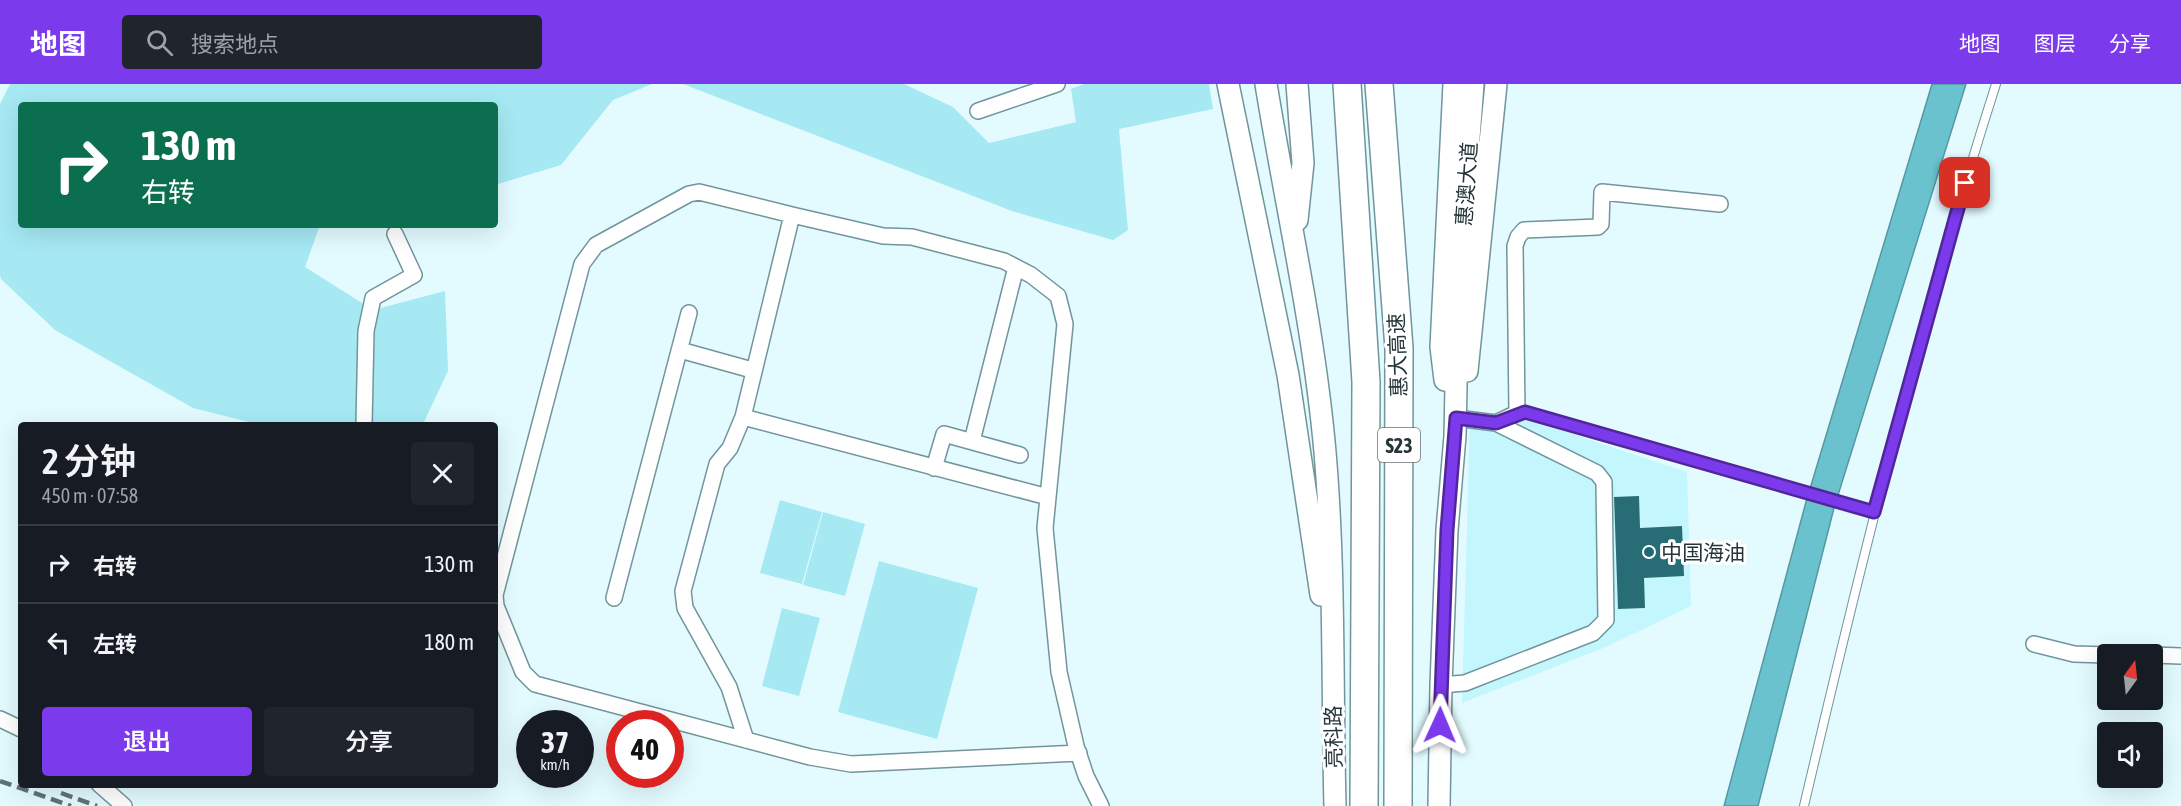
<!DOCTYPE html>
<html lang="zh">
<meta charset="utf-8">
<style>
:root{--surface:#171b24;--page:#20242c;--text:#f1f3f6;--muted:#9ea1a6;--line:#363941;--accent:#7c3aed}
body{margin:0;font-family:"Asap Condensed","Noto Sans SC",sans-serif;background:var(--page);color:var(--text);height:100vh;display:flex;flex-direction:column;font-size:22px;white-space:nowrap}
*{box-sizing:border-box;margin:0}
p{font-size:20px;color:var(--muted)}
.icon{flex:none;width:33px;height:33px;fill:none;stroke:currentColor;stroke-width:2;stroke-linecap:round;stroke-linejoin:round}
.map{position:relative;flex:1;overflow:hidden}
.side{position:absolute;left:18px;top:338px;width:480px;height:366px;display:flex;flex-direction:column;background:var(--surface);border-radius:6px;box-shadow:0 6px 24px #0002}
.side>*{flex:none}
.banner{position:absolute;left:18px;top:18px;width:480px;height:126px;border-radius:6px;box-shadow:0 6px 24px #0002;background:#0b6e4f;color:#fff;overflow:hidden}
.needle{width:39px;rotate:15deg}
.fabs{position:absolute;left:2097px;top:560px;display:grid;gap:12px}
.fabs a{display:grid;place-items:center;width:66px;height:66px;border-radius:6px;background:var(--surface);box-shadow:0 6px 24px #0002;font-size:30px}
.speed{position:absolute;left:516px;top:626px;display:flex;gap:12px;font-size:30px;font-weight:700;text-align:center}
.speed>*{display:grid;place-content:center;width:78px;height:78px;border-radius:50%;background:var(--surface);box-shadow:0 6px 24px #0002;line-height:1}
.speed small{font-size:15px;font-weight:400}
.speed .limit{border:9px solid #d22;background:#fff;color:#111}
.pin{position:absolute;display:grid;place-items:center;width:51px;height:51px;color:#fff;margin:-26px;border-radius:12px;box-shadow:0 3px 9px #0006}
.me{position:absolute;width:66px;margin:-33px;rotate:1deg;stroke-linejoin:round;filter:drop-shadow(0 0 4px #0008)}
.turn{display:flex;align-items:center;gap:21px;height:126px;padding:0 24px;font-size:27px}
.turn .icon{width:78px;height:78px;stroke-width:2.5}
.turn b{display:block;font-size:42px;line-height:51px}
.round{display:grid;place-items:center;flex:none;width:63px;height:63px;border-radius:6px;background:var(--page)}
.overview{display:flex;align-items:center;justify-content:space-between;height:102px;padding:0 24px}
h1{font-size:36px;font-weight:600;line-height:45px}
.cta{display:flex;gap:12px;margin-top:auto;padding:12px 24px}
.cta a{flex:1;height:69px;border-radius:6px;background:var(--accent);color:#fff;font-size:24px;font-weight:600;line-height:69px;text-align:center}
.cta a+a{background:var(--page);color:var(--text)}
ul{padding:0;list-style:none}
li{display:flex;align-items:center;gap:18px;height:78px;padding:0 24px;border-top:2px solid var(--line)}
li div{flex:1}
li b{display:block;font-size:22px}
li em{font-style:normal}
header{display:flex;align-items:center;gap:36px;box-sizing:border-box;height:84px;padding:0 30px;background:var(--accent);color:#fff}
header strong{font-size:28px}
nav{display:flex;gap:33px;margin-inline-start:auto;font-size:21px}
.search{width:420px;height:54px;background:var(--page);display:flex;align-items:center;gap:15px;box-sizing:border-box;padding:0 21px;border-radius:6px;color:var(--muted);font-size:22px}
.map>svg:first-child{display:block}
.built{fill:#c4f6fe}
.green{fill:#a6e9f3}
.water{fill:#6bc2cf;stroke:#5698a2;stroke-width:1.5}
.building{fill:#286c76}
.lines{fill:none;stroke-linecap:round;stroke-linejoin:round}
.lane-casing{stroke:#70959b;stroke-width:10}
.street-casing{stroke:#70959b;stroke-width:18}
.secondary-casing{stroke:#70959b;stroke-width:24}
.highway-casing{stroke:#70959b;stroke-width:30}
.lane{stroke:#fff;stroke-width:8}
.street{stroke:#fff;stroke-width:15}
.secondary{stroke:#fff;stroke-width:21}
.highway{stroke:#fff;stroke-width:27}
.rail{stroke:#617376;stroke-width:4.5;stroke-dasharray:12 6;stroke-linecap:butt}
.route-casing{stroke:#51269a;stroke-width:15}
.route{stroke:#7c3aed;stroke-width:10}
.poi-dot{fill:#1e6973;stroke:#fff;stroke-width:2}
.labels{text-anchor:middle;dominant-baseline:central;stroke-width:6;stroke-linejoin:round;paint-order:stroke}
.shield{fill:#fff;stroke:#677274;stroke-width:1.5}
.shield-label{font-size:20px;font-weight:bold;fill:#263638}
.street-label{font-size:21px;fill:#263638;stroke:#fff}
.poi-label{font-size:21px;fill:#263638;stroke:#fff;text-anchor:start}
</style>
<header>
<strong>地图</strong>
<div class="search"><svg class="icon" aria-label="search" viewBox="0 0 24 24"><circle cx="10" cy="10" r="6"/><path d="M15 15l6 6"/></svg>搜索地点</div>
<nav><a>地图</a><a>图层</a><a>分享</a></nav>
</header>
<div class="map">
<svg width="2181" height="722" viewBox="0 0 2181 722">
<rect width="100%" height="100%" fill="#e3fbff"/>
<path class="built" d="M1470,332L1530,336L1687,388L1691,522L1606,563L1462,619Z"/>
<path class="green" d="M10,0H652L613,16L561,81L495,101V21H21V141H320L305,183L373,226L445,207L448,287L423,340H257L193,324L55,246L1,195L0,191V20Z
M683,0H904L953,23L989,59L1076,38L1071,5L1084,0H1209L1213,25L1119,45L1128,146L1113,156L1012,127Z
M780,416L822,428L802,500L760,489Z
M823,428L865,440L845,512L803,501Z
M879,477L978,504L937,655L838,628Z
M782,524L820,534L799,612L762,602Z"/>
<path class="water" d="M1932,0H1966L1834,424L1758,722H1724L1806,418Z"/>
<path class="building" d="M1639,412L1640,444L1682,442L1684,492L1644,494L1645,524L1618,525L1614,413Z"/>
<g class="lines">
<g class="lane-casing">
<path id="lane" d="M1517,329L1525,328L1874,428
M1804,722C1861,479 1920,238 1996,0"/>
</g>
<g class="street-casing">
<path id="street" d="M978,27L1057,0
M792,131L699,108L689,110L596,161L582,180L495,511L496,522L523,588L535,600L810,673L851,680L1079,669
M680,266L752,286
M743,333L730,364L717,380L683,507L685,524L729,603L746,656
M1496,339L1517,329L1515,162L1518,153L1524,146L1598,143L1601,140L1602,108L1720,120
M364,340L366,247L373,214L414,191L395,150
M972,357L1016,183
M934,384L944,350L1020,371
M1048,413L743,333L792,131L883,152L912,153L1004,177L1031,191L1058,212L1065,240L1045,444L1059,588L1076,662L1086,692L1101,722
M614,514L689,229
M2034,560L2074,570L2108,571
M2152,571L2181,572
M1441,601L1465,599L1593,549L1606,536L1604,398L1597,389L1496,339L1456,334
M0,635L21,645
M99,700L124,722"/>
</g>
<g class="secondary-casing">
<path id="secondary" d="M1228,0L1288,291L1321,511
M1266,0C1286,123 1314,244 1325,368C1335,485 1332,604 1335,722
M1297,0L1303,79L1297,136
M1467,287L1496,0
M1445,296L1441,263L1454,0
M1439,722L1441,601L1447,446L1455,352L1458,200L1473,0"/>
</g>
<g class="highway-casing">
<path id="highway" d="M1347,0L1366,298L1364,722
M1379,0L1399,264L1398,722"/>
</g>
<use href="#lane" class="lane"/>
<use href="#street" class="street"/>
<use href="#secondary" class="secondary"/>
<use href="#highway" class="highway"/>
<path class="rail" d="M0,697L71,722
M61,709L97,722"/>
</g>
<g class="lines">
<g class="route-casing">
<path id="route" d="M1440,641L1447,446L1456,334L1496,339L1525,328L1874,428L1965,99"/>
</g>
<use href="#route" class="route"/>
</g>
<circle class="poi-dot" cx="1649" cy="468" r="6"/>
<g class="labels">
<rect class="shield" x="1378" y="344" width="42" height="34" rx="4.5"/>
<g class="shield-label">
<text x="1399" y="361">S23</text>
</g>
<g class="street-label">
<text transform="translate(1466 100) rotate(-86)">惠澳大道</text>
<text transform="translate(1397 271) rotate(-92)">惠大高速</text>
<text transform="translate(1333 653) rotate(-91)">亮科路</text>
</g>
<g class="poi-label">
<text x="1661" y="468">中国海油</text>
</g>
</g>
</svg>
<div class="fabs">
<a><svg class="needle" viewBox="-14 -14 28 28"><path d="M0-13l5 13h-10z" fill="#e53935"/><path d="M0 13l5-13h-10z" fill="#9ea1a6"/></svg></a>
<a><svg class="icon" aria-label="sound" viewBox="0 0 24 24"><path d="M4 9h4l5-4v14l-5-4H4zM17 9q2 3 0 6"/></svg></a>
</div>
<div class="speed"><div>37<small>km/h</small></div><div class="limit">40</div></div>
<div class="pin" style="left:1965px;top:99px;background:#d93025"><svg class="icon" aria-label="arrive" viewBox="0 0 24 24"><path d="M6 21V4h12l-3 4 3 4H6"/></svg></div>
<svg class="me" style="left:1440px;top:641px" viewBox="-20 -20 40 40"><path d="M0-17L14 15 0 8-14 15z" fill="#7c3aed" stroke="#fff" stroke-width="4"/></svg>
<div class="banner">
<div class="turn"><svg class="icon" aria-label="right" viewBox="0 0 24 24"><path d="M7 20v-9h11M14 6l5 5-5 5"/></svg><div><b>130 m</b>右转</div></div>
</div>
<section class="side">
<div class="overview"><div><h1>2 分钟</h1><p>450 m · 07:58</p></div><a class="round"><svg class="icon" aria-label="close" viewBox="0 0 24 24"><path d="M6 6l12 12M18 6L6 18"/></svg></a></div>
<ul>
<li><svg class="icon" aria-label="right" viewBox="0 0 24 24"><path d="M7 20v-9h11M14 6l5 5-5 5"/></svg><div><b>右转</b></div><em>130 m</em></li>
<li><svg class="icon" aria-label="left" viewBox="0 0 24 24"><path d="M17 20v-9H6M10 6l-5 5 5 5"/></svg><div><b>左转</b></div><em>180 m</em></li>
</ul>
<div class="cta"><a>退出</a><a>分享</a></div>
</section>
</div>
